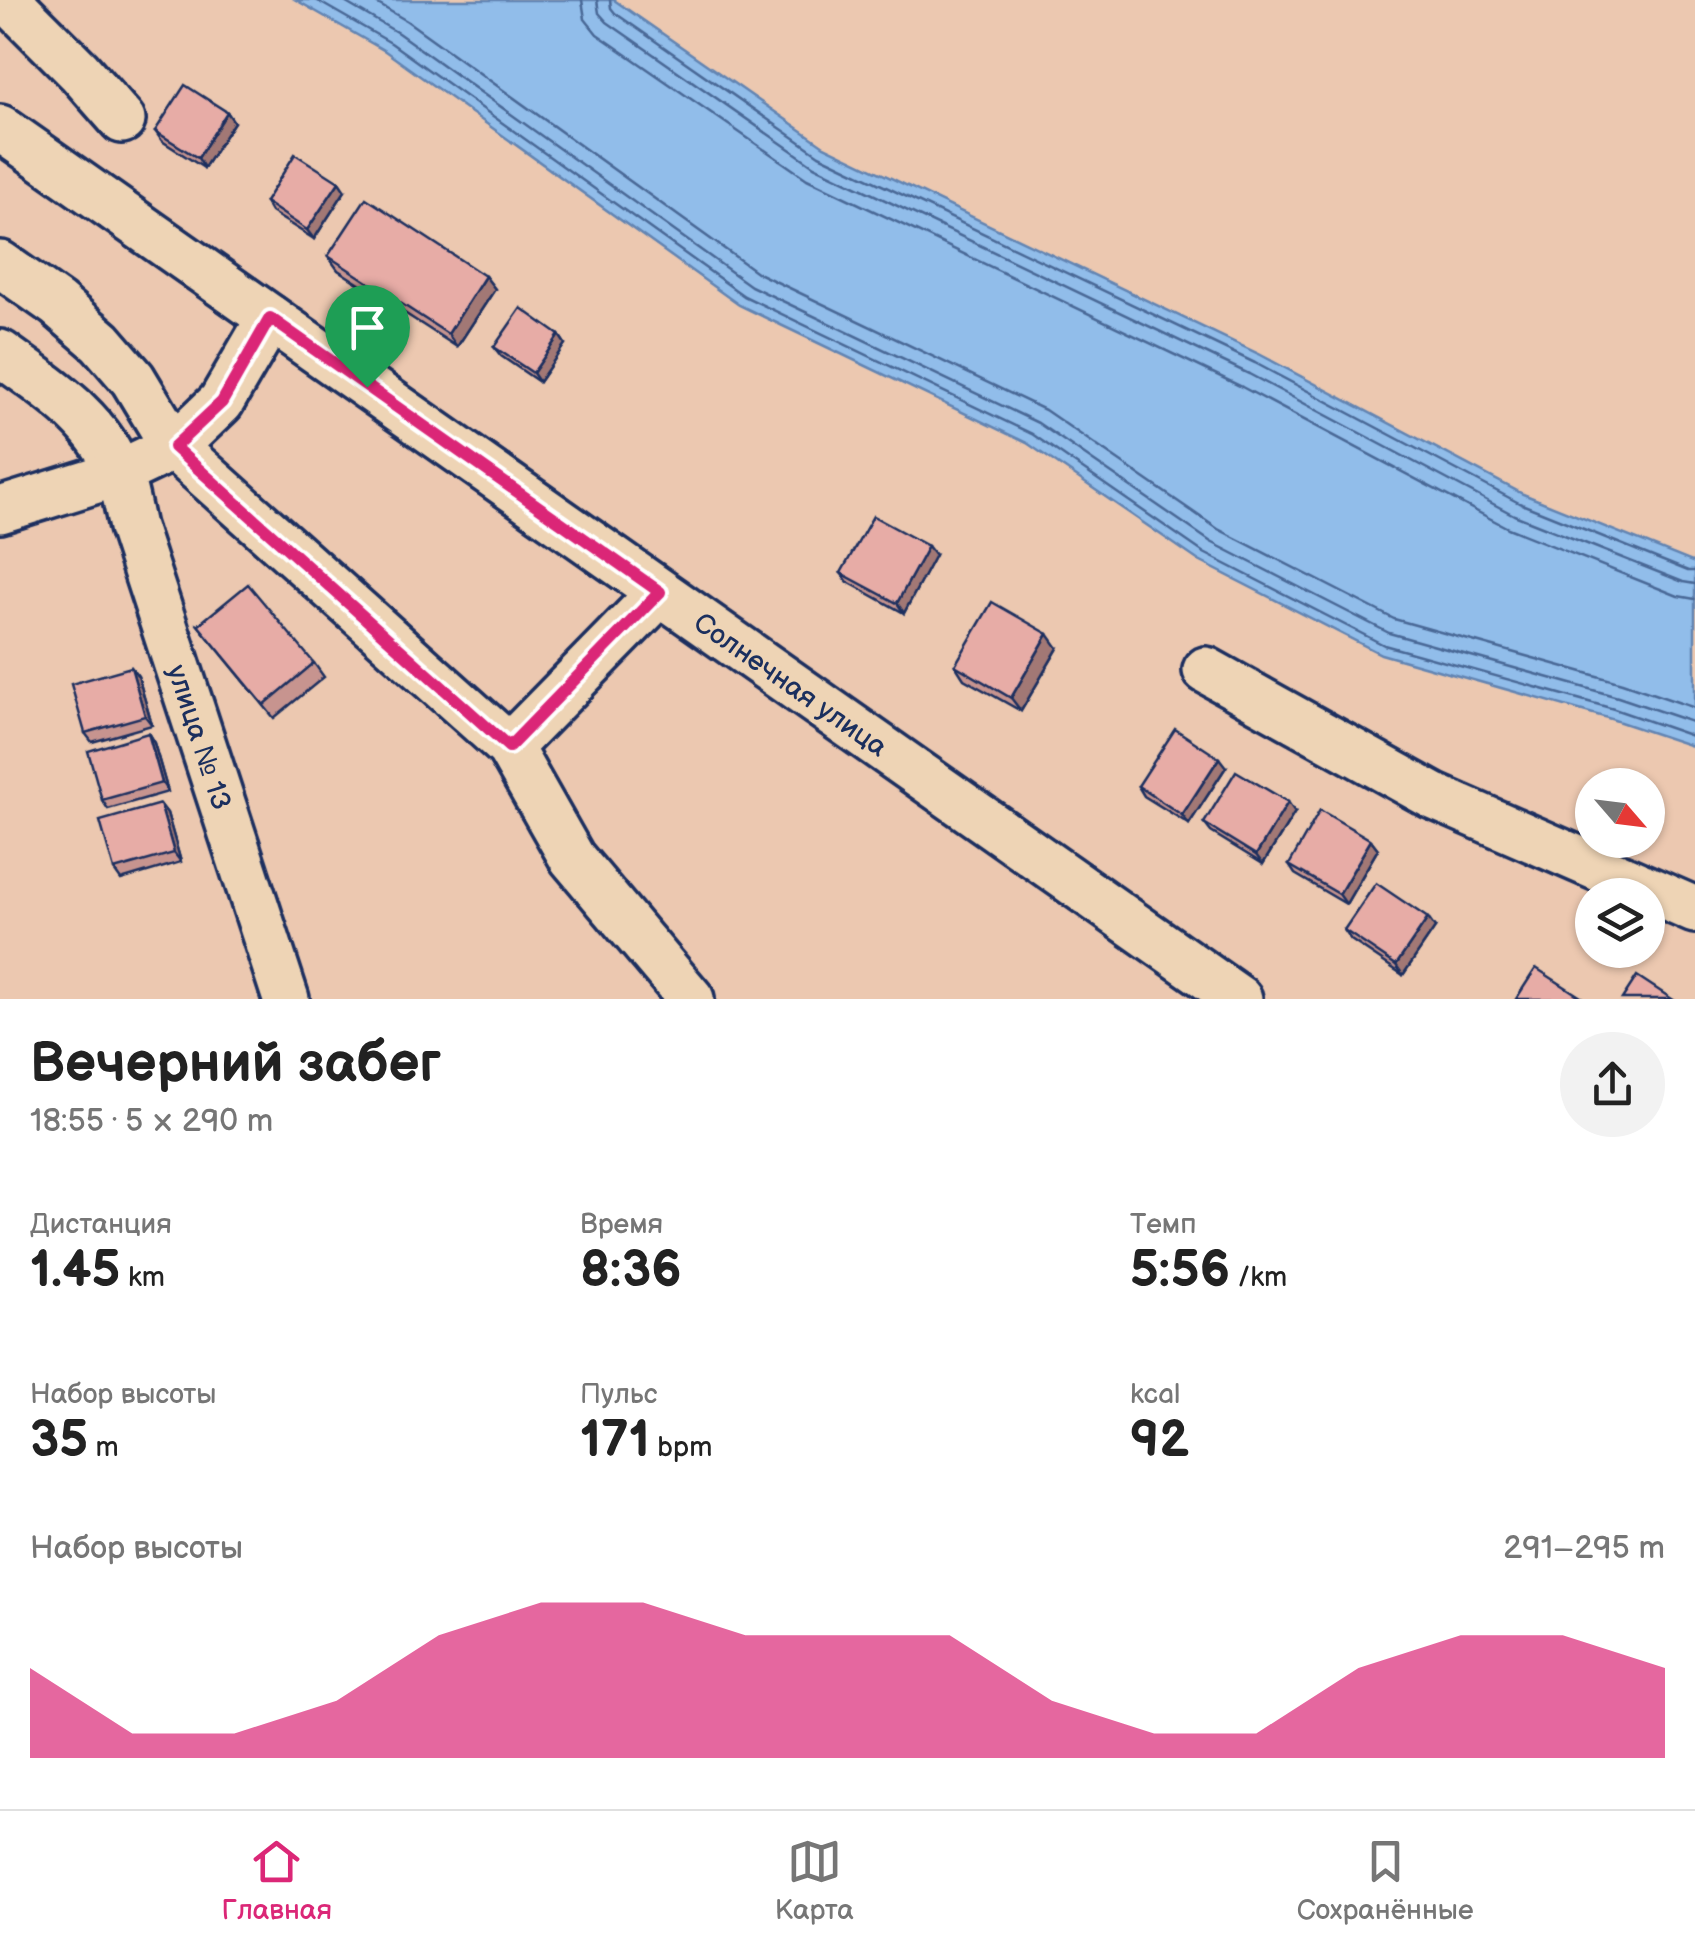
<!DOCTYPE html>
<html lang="ru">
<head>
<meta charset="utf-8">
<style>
  body { margin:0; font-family:"Balsamiq Sans",sans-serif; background:#f2f2f2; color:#222; height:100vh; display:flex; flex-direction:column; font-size:38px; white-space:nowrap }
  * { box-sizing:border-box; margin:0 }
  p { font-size:32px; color:#767676 }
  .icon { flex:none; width:55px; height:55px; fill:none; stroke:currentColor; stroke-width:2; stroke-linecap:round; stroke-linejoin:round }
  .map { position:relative; height:999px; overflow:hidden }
  .details { display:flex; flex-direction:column; background:#fff; flex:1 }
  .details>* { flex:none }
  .needle { width:65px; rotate:118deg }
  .fabs { position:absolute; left:1575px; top:768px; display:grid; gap:20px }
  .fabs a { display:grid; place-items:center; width:90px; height:90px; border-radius:50%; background:#fff; box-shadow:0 2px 8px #0004; font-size:50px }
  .pin { position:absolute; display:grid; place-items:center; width:85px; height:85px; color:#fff; margin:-102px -42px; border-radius:50% 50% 50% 0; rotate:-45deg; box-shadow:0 0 10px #0007 }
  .pin .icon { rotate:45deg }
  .round { display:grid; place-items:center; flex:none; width:105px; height:105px; border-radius:52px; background:#f2f2f2 }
  .overview { display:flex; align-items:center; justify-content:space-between; height:170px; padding:0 30px }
  h1 { font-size:55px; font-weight:800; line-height:75px }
  .figures { display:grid; grid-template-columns:repeat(3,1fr); gap:15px; height:170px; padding:10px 30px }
  .figures div { display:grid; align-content:center }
  .figures b { font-size:50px; font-weight:800 }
  .figures small { font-size:28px; font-weight:400 }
  .figures p { font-size:28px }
  .chart { height:280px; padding:20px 30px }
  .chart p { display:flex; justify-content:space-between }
  .chart svg { width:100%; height:180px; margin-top:10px; fill:#db2777; opacity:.7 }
  .tab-bar { display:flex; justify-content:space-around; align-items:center; height:140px; border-top:2px solid #e0e0e0; background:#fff; font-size:28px; color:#767676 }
  .tab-bar a { display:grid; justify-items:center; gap:5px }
  .tab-bar .active { color:#db2777 }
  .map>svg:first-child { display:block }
  .water { fill:#91bdea; stroke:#6284b2; stroke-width:2.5 }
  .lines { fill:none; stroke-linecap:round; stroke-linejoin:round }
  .shore { stroke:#4a6896; stroke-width:2.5 }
  .minor-casing { stroke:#1b2f5e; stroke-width:52 }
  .minor { stroke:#eed4b5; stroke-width:45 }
  .wall { fill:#c7948f; stroke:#1b2f5e; stroke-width:2.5 }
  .shaded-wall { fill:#a27874; stroke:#1b2f5e; stroke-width:2.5 }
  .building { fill:#e7aca6; stroke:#1b2f5e; stroke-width:2.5 }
  .route-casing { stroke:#fff; stroke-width:20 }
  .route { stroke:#db2777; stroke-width:12 }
  .labels { text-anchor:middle; stroke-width:8; stroke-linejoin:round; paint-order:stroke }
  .street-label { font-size:28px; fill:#1b2f5e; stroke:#eed4b5 }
</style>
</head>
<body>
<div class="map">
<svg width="1695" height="999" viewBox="0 0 1695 999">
  <rect width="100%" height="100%" fill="#ecc8b0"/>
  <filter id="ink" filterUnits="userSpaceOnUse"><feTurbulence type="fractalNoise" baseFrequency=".01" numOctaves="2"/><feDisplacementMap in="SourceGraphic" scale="20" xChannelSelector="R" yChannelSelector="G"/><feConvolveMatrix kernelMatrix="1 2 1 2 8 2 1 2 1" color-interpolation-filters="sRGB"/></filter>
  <g filter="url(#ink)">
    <polygon class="water" points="296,0 614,0 824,146 1259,354 1523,494 1695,563 1695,747 1611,719 1381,654 1199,561 1027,443 739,305 385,51"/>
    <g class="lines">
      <g class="shore">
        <polyline points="316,0 391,43 744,296 1032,434 1204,553 1384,645 1614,709 1695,737"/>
        <polyline points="341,0 398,33 751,286 1038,423 1211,542 1389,633 1618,697 1695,723"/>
        <polyline points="371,0 407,21 758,273 1045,410 1218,529 1394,619 1622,683 1695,708"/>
        <polyline points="582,0 585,19 597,34 807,179 1242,387 1508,528 1678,596 1695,599"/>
        <polyline points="597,0 599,13 607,22 814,166 1249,374 1514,515 1683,582 1695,584"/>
        <polyline points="610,0 611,8 615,13 819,155 1255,363 1519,503 1688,571 1695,571"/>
      </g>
      <g class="minor-casing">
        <g id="minor">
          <polyline points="8,0 79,71 122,120"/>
          <polyline points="0,128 1239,999"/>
          <polyline points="0,264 57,304 101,342 133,379 174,447 509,747 572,858 691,999"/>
          <path d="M0 353C45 386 99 418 119 474 125 490 128 510 132 527L286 999"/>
          <polyline points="0,510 119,473 174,447 221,402 270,318"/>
          <polyline points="1206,670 1433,796 1695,910"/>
          <polyline points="509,747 660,593"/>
        </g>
      </g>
      <use href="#minor" class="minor"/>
    </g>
    <g class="wall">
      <polygon points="227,112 234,122 204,168 162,141 155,131"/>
      <polygon points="345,191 314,239 271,212 265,202"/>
      <polygon points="328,256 485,276 495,289 457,347 338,270"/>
      <polygon points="559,335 565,344 539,382 501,356 494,347"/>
      <polygon points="935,555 904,613 848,582 841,573"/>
      <polygon points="198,625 314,663 324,677 274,718"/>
      <polygon points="1058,648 1021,711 964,679 955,665"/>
      <polygon points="131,667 138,676 152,725 92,742 85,733"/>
      <polygon points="148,733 154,743 168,792 108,809 102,800"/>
      <polygon points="1226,767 1189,824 1144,796 1138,786"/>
      <polygon points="160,804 167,813 181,862 121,880 114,870"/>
      <polygon points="1295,812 1263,864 1211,832 1204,823"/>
      <polygon points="1371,840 1378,849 1346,904 1295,874 1289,865"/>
      <polygon points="1435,928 1403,975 1351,940 1344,930"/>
    </g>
    <g class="shaded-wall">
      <polygon points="227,112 234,122 204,168 198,158"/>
      <polygon points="339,182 345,191 314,239 307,230"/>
      <polygon points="485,276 495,289 457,347 448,334"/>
      <polygon points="559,335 565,344 539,382 533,373"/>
      <polygon points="928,546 935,555 904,613 897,603"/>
      <polygon points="1048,634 1058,648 1021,711 1011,698"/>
      <polygon points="131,667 138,676 152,725 145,716"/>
      <polygon points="148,733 154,743 168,792 162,783"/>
      <polygon points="1219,758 1226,767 1189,824 1182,815"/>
      <polygon points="1288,802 1295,812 1263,864 1256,855"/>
      <polygon points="160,804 167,813 181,862 174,853"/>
      <polygon points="1371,840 1378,849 1346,904 1339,894"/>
      <polygon points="1428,918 1435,928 1403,975 1396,965"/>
    </g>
    <g class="building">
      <polygon points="185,85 227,112 198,158 155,131"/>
      <polygon points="295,154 339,182 307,230 265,202"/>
      <polygon points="366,198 485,276 448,334 328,256"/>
      <polygon points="521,308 559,335 533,373 494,347"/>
      <polygon points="873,516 928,546 897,603 841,573"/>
      <polygon points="248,584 314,663 264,705 198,625"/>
      <polygon points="992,602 1048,634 1011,698 955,665"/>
      <polygon points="131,667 145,716 85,733 71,684"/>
      <polygon points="1175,729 1219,758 1182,815 1138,786"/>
      <polygon points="148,733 162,783 102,800 88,751"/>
      <polygon points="1236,771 1288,802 1256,855 1204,823"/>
      <polygon points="160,804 174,853 114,870 100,821"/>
      <polygon points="1320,810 1371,840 1339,894 1289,865"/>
      <polygon points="1376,883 1428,918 1396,965 1344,930"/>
      <polygon points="1536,968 1584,999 1516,999"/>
      <polygon points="1637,976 1672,999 1622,999"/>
    </g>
  </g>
  <g class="lines" filter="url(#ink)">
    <g class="route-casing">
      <polygon id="route" points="270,318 660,592 509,747 174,447 222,402"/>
    </g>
    <use href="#route" class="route"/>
  </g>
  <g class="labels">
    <g class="street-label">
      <text transform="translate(791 684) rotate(35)" y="10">Солнечная улица</text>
      <text transform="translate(200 737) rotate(72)" y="10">улица № 13</text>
    </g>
  </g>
</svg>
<div class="fabs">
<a><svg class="needle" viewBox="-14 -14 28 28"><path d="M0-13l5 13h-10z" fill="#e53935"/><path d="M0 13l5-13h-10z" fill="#767676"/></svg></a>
<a><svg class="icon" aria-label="layers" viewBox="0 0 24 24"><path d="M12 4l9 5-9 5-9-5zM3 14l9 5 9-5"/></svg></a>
</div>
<div class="pin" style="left:367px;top:387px;background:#1e9e55"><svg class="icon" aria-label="arrive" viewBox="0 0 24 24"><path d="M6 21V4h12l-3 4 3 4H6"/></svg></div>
</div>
<section class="details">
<div class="overview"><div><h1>Вечерний забег</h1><p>18:55 · 5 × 290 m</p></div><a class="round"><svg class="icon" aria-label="share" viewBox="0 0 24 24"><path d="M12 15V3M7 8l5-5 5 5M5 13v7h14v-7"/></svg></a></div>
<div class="figures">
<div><p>Дистанция</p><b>1.45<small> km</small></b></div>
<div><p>Время</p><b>8:36</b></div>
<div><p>Темп</p><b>5:56<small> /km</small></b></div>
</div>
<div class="figures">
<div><p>Набор высоты</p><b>35<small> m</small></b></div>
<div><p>Пульс</p><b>171<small> bpm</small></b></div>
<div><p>kcal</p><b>92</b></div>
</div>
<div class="chart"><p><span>Набор высоты</span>291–295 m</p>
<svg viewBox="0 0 160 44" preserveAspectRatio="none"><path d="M0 44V22L10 38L20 38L30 30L40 14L50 6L60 6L70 14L80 14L90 14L100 30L110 38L120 38L130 22L140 14L150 14L160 22V44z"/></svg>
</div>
</section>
<nav class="tab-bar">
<a class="active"><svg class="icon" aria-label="home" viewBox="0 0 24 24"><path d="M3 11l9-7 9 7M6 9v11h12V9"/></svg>Главная</a>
<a><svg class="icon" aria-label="map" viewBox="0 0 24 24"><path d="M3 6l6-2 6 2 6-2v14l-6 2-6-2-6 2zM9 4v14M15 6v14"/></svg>Карта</a>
<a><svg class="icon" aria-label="saved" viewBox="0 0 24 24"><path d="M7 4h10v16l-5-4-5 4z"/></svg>Сохранённые</a>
</nav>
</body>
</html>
